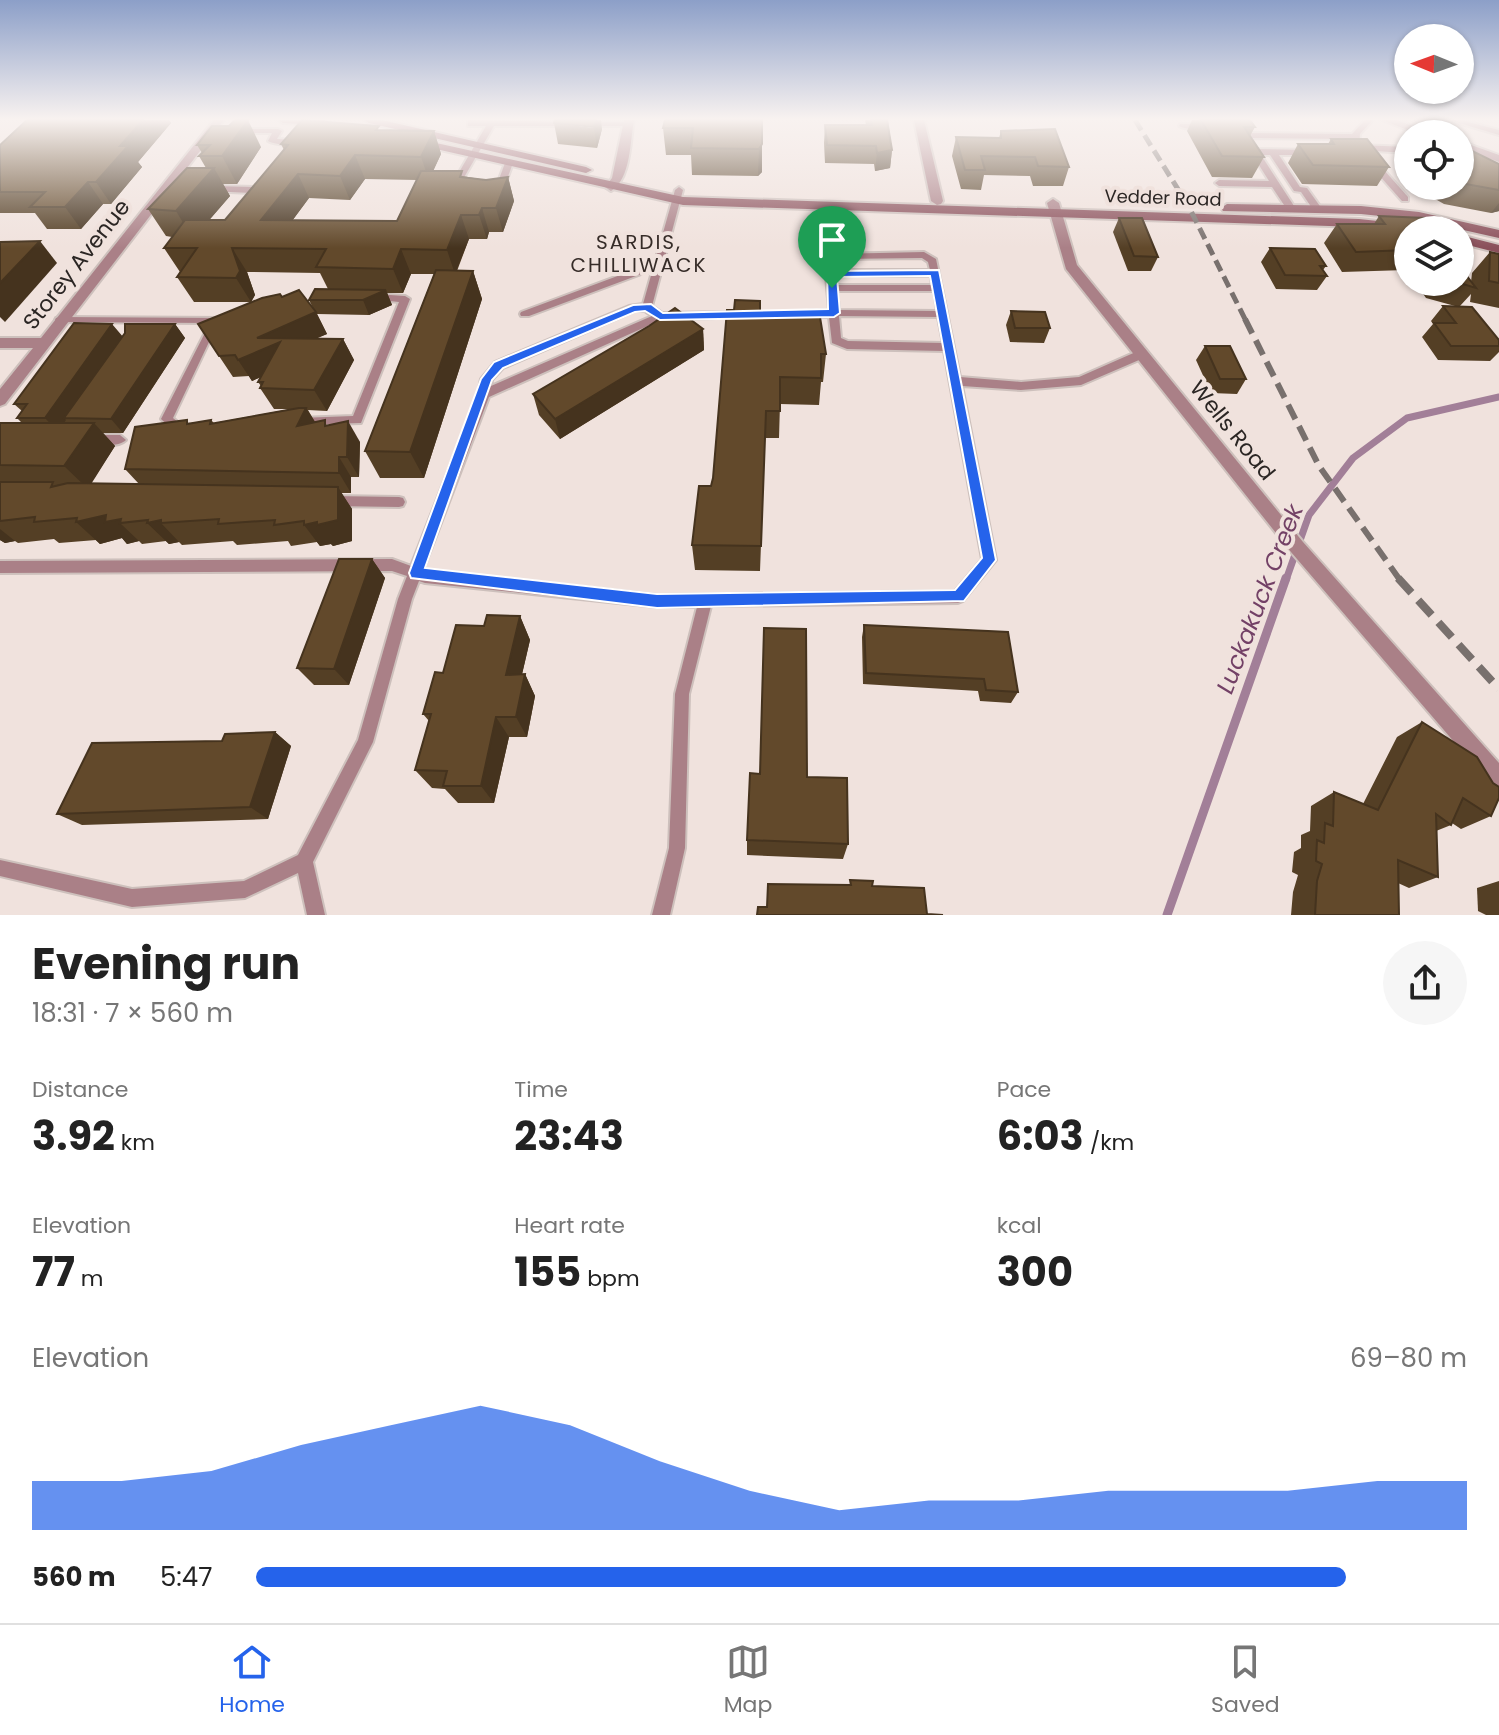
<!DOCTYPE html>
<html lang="en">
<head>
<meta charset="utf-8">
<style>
  body { margin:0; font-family:Poppins,sans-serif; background:#f6f6f6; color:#222; height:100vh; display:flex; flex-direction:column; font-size:30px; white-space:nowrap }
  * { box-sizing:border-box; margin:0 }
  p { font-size:26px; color:#767676 }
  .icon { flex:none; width:44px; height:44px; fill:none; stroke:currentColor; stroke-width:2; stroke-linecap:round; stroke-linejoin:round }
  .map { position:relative; height:915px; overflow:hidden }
  .sheet { display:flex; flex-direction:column; background:#fff; flex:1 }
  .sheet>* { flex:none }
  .needle { width:52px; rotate:271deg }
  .tools { position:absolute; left:1394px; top:24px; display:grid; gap:16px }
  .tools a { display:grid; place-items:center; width:80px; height:80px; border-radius:50%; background:#fff; box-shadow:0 2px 6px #0004; font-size:40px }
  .pin { position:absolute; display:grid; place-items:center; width:68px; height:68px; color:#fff; margin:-82px -34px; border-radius:50% 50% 50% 0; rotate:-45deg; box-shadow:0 0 8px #0007 }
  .pin .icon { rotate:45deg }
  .round { display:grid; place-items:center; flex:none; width:84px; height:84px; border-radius:42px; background:#f6f6f6 }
  .headline { display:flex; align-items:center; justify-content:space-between; height:136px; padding:0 32px }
  h1 { font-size:44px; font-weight:700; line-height:60px }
  .figures { display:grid; grid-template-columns:repeat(3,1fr); gap:12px; height:136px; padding:8px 32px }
  .figures div { display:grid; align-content:center }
  .figures b { font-size:40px; font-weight:700 }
  .figures small { font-size:22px; font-weight:400 }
  .figures p { font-size:22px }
  .chart { height:224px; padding:16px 32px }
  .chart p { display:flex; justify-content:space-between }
  .chart svg { width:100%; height:144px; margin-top:8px; fill:#2563eb; opacity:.7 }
  ul { padding:0 32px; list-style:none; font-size:26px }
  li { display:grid; grid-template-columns:128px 96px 1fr; align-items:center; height:60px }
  li i { height:20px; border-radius:10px; background:#2563eb }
  .tab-bar { display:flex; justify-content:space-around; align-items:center; height:112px; border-top:2px solid #e0e0e0; background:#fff; font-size:22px; color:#767676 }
  .tab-bar a { display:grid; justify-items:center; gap:4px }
  .tab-bar .active { color:#2563eb }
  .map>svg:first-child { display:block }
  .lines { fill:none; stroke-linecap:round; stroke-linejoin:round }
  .stream-far1 { stroke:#a27f98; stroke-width:7 }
  .stream { stroke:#a27f98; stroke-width:9 }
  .service-casing { stroke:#cdc0bc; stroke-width:4 }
  .minor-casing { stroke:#cdc0bc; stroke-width:4 }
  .secondary-casing { stroke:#cdc0bc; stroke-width:4 }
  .service { fill:#aa8087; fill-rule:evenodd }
  .minor { fill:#aa8087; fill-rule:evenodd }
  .secondary { fill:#8a4f5a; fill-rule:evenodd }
  .rail-far2 { stroke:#78706d; stroke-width:5; stroke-dasharray:12 6; stroke-linecap:butt }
  .rail-far1 { stroke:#78706d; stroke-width:6; stroke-dasharray:16 8; stroke-linecap:butt }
  .rail { stroke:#78706d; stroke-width:8; stroke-dasharray:20 10; stroke-linecap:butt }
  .wall { fill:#543f25; fill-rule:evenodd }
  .shaded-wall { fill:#45331e }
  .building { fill:#62492b; stroke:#45331e; stroke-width:2 }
  .route { fill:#2563eb; stroke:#fff; stroke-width:2; fill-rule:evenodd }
  .labels { text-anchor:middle; stroke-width:8; stroke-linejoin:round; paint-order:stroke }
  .far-street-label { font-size:18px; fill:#2b2624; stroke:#f0e2dd }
  .far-neighbourhood-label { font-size:20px; letter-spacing:2px; fill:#362c28; stroke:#f0e2dd }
  .street-label { font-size:22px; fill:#2b2624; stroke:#f0e2dd }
  .water-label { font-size:24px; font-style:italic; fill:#734166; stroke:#f0e2dd }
</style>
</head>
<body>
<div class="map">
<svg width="1499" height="915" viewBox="0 0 1499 915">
  <rect width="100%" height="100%" fill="#f0e2dd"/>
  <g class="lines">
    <polyline class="stream-far1" points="1286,580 1309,515 1353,458 1407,418 1499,397"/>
    <polyline class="stream" points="1167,915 1286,578"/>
    <g class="service-casing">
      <g id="service">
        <polygon points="468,120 568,122 572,124 568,126 494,126 459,186 455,189 451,186 486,126 468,126"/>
        <polygon points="1365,120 1373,120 1360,134 1359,145 1408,147 1408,153 1359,150 1353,145 1352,139 1250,138 1257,149 1311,150 1312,152 1308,155 1279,155 1300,187 1307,188 1322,209 1320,211 1314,211 1301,192 1294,191 1270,155 1261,155 1296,209 1294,211 1288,211 1272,187 1219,186 1215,183 1219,180 1269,181 1240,135 1241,133 1352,134"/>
        <polygon points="1449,120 1461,120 1499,130 1499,135"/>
        <polygon points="583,122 628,122 632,124 628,126 586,126 582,124"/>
        <path d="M1180 124H1205L1209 126C1202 130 1186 130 1179 126Z"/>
        <path d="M234 129H278L282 131 277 139 296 140 300 142C293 146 275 145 268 141L272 133H237L233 131Z"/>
        <polygon points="509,160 513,163 503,190 499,193 496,192 495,190 505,163"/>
        <polygon points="1370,161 1376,161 1408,197 1408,201 1402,201 1370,165"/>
        <polygon points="211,186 258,187 262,190 258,196 252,196 252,193 208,191 207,189"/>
        <path d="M679 187 683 190 652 306 662 313 740 312 744 313 745 315 744 317 661 320 489 397 423 570 657 595 955 591 982 559 944 351 847 349 832 343 829 317H806L801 314 806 311 829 310 825 264 829 256 834 254 924 252 936 259 960 377 1021 382 1079 377 1138 351 1142 350 1147 354 1146 357 1081 385 1021 390 962 386 996 560 963 601 958 603 711 606 689 694 685 848 670 915H652L669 848 675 694 697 607H657L425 583 419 581 412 599 373 742 313 862 325 915H307L298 873 245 898 132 907 0 876V860L132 889 244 881 298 855 358 740 398 599 407 576 392 571 0 573V561L392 559 411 566 478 394 481 379 495 362 629 306 643 304 652 272 644 273 529 316H521L520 314 521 312 639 268 654 265 675 190ZM922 258 928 262 930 270H835V264L838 259ZM836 276H931L932 285H837ZM837 291H934L937 311 839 310ZM635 311H645L652 316 491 386 492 380 503 368ZM839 316 938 317 943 343 848 341 841 338Z"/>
        <polygon points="375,294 405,296 410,299 361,423 295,425 293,422 299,418 353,416 399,302 371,299 370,297"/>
        <polygon points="60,317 224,318 225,320 224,322 218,323 173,418 179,423 189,424 191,427 189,430 173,430 161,419 210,323 56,322 55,320 56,318"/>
        <path d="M95 435H120L126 440C119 447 96 447 89 440Z"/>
        <polygon points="331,496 399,497 403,498 405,502 403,506 399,507 331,506 327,505 325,501 327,497"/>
      </g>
    </g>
    <g class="minor-casing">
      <g id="minor">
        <polygon points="214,120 224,120 5,404 0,406 0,389 33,348 0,348 0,338 41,338"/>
        <path d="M624 120H634C630 141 631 179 611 191L605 187 612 178Z"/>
        <polygon points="914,120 924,120 943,201 941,204 937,205 931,201"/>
        <polygon points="1382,120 1397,120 1434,134 1418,134"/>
        <polygon points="1460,141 1499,155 1499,162 1460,148"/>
        <polygon points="1053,199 1059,203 1077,265 1303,542 1499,763 1499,790 1492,786 1291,552 1066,269 1047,203"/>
      </g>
    </g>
    <g class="secondary-casing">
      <g id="secondary">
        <polygon points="278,120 325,120 326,122 321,125 283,123"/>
        <polygon points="364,120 382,120 586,167 592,170 586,173 369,123"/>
        <polygon points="418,139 683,197 1359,219 1425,226 1431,230 1408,232 1359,227 683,205 414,144 412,142"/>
        <polygon points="1227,204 1361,206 1419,212 1499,230 1499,238 1419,220 1361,214 1223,211 1221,208"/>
        <polygon points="1460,235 1499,245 1499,253 1460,243"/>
      </g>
    </g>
    <use href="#service" class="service"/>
    <use href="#minor" class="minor"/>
    <use href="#secondary" class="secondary"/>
    <polyline class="rail-far2" points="1135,120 1189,207 1246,321"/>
    <polyline class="rail-far1" points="1245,319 1319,466 1400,580"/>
    <polyline class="rail" points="1398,578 1499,689"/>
  </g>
  <g class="wall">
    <polygon points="27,120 169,120 171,123 138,162 142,167 111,204 103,204 81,229 47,229 35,213 0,213 0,145"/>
    <polygon points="762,120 762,172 758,176 692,175 691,155 666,155 663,128"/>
    <polygon points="865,120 888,120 892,150 890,168 875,171 874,164 825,163 824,143 825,125 866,125"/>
    <polygon points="1192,120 1250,120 1255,127 1250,136 1264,157 1252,178 1212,177 1187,131"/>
    <polygon points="554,123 602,129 597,148 558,144"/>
    <path d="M380 130 434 131 441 154 433 171 486 180 508 177 514 201 503 232H489L487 239H469L457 271H473L482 299 424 478H380L365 451 434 274H411L403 293H387L392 305 369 315 317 314 327 334 316 338 343 339 354 360 327 411 308 410 315 422 328 425 360 442 359 477H351V493H341L352 509V541L333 546 331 544 320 546 317 542 291 546 288 541 237 545 233 541 182 545 179 542 169 544 166 541 142 544 139 541 127 544 122 538 100 544 96 540 59 543 54 539 18 543 15 541 5 543 0 540V423H22L17 418 22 411 14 404 123 337 175 324 185 338 123 433H103L115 446 91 483 139 484 125 469 190 423 211 420 214 423 290 409H274L260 388 261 386 258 382 261 377 252 381 249 376 233 377 219 356 282 297 315 312 309 300 328 289 320 273 247 272 255 295 251 302H194L177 277 180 272 164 248 172 237 166 236 148 209 206 168 199 156 202 153 197 145 261 147 237 184H223L230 196 209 220H225L284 150 281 144ZM365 179 417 180 397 221H292L309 198 350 200Z"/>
    <polygon points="1001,131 1069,167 1063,186 1033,186 1030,176 984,175 981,190 961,189 952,156 956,137 999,138"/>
    <polygon points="1331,139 1389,167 1377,186 1302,184 1288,163 1298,144 1328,144"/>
    <polygon points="1460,145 1499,164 1499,211 1491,213 1444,204 1430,196 1421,186 1460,186"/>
    <polygon points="1408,154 1408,172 1401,164"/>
    <polygon points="1379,216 1408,230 1408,272 1406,270 1342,272 1324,243 1337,224 1374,224"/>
    <polygon points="1119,218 1158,257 1151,271 1128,271 1113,232"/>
    <polygon points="1270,248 1326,266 1323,270 1327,276 1317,290 1276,289 1261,262"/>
    <polygon points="1490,252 1499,254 1499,308 1470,302 1471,294 1460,306 1499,340 1499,352 1490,361 1438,360 1422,337 1433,324 1431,321 1443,306 1455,306 1426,298 1415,282 1471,282 1472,273"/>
    <polygon points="760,311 826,354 823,382 821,382 819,405 780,404 779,438 765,438 760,571 695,570 692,545 711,486"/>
    <polygon points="1011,311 1050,328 1044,343 1010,342 1006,325"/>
    <polygon points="703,329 704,350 560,439 539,415 533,394"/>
    <polygon points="1205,346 1246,379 1237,394 1211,393 1196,360"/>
    <polygon points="372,559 385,578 349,685 314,685 297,668"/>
    <polygon points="520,616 530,640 522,674 525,674 535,696 527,737 509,737 494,803 458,803 445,789 432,788 415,770 429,721 423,714 443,673 484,626"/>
    <polygon points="864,625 1018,692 1011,703 980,701 978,691 863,684 862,637"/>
    <polygon points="1422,722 1491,816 1461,829 1452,823 1451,825 1436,831 1438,877 1409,888 1398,883 1399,915 1291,915 1293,892 1298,875 1292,872 1294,852 1301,848 1301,835 1310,831 1311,806 1334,792 1363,804 1397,737"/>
    <polygon points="275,732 291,746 268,819 82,825 57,814 222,741"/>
    <polygon points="747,840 848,844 843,859 747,855"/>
    <polygon points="1499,881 1499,915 1486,915 1478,911 1477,888"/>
  </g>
  <g class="shaded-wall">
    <polygon points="143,120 169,120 171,123 138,162 142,167 111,204 96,182 120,146"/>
    <polygon points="248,120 261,147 237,184 222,156"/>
    <polygon points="596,120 601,120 602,129 597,148 594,127"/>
    <polygon points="434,131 441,154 429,180 421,157"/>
    <polygon points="762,144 762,172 758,176 759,149"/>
    <polygon points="892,150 890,168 875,171 877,153"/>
    <polygon points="355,155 365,179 350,200 340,176"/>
    <polygon points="214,168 230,196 193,239 176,211"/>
    <polygon points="298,174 309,198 274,245 261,220"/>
    <polygon points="508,177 514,201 503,232 496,208"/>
    <polygon points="88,182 103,204 81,229 65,207"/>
    <polygon points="1499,203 1499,211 1491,213"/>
    <polygon points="482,208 489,232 487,239 479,215"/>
    <polygon points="461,215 469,239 455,274 447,250"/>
    <polygon points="40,241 57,263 5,322 0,317 0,283"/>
    <polygon points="232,248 247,272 255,295 251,302 236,278"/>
    <polygon points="401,249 411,274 403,293 393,269"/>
    <polygon points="473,271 482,299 424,478 410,452"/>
    <polygon points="386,290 392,305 369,315 363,300"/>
    <polygon points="316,312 327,334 286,352 293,363 252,381 238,360 257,338"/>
    <polygon points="112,324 124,338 64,418 66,420 58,432 45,418"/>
    <polygon points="175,324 185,338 123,433 111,419"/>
    <polygon points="703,329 704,350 560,439 555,419"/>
    <polygon points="343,339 354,360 327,411 314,390"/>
    <polygon points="306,408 319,428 297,426"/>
    <polygon points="348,421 360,442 359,477 347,457"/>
    <polygon points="94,423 115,446 88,489 64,466"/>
    <polygon points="339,457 351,477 351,493 339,473"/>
    <polygon points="338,487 352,509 352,541 333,546 331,544 320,546 304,525 317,522"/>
    <polygon points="106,515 121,519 120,523 139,541 127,544 122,538 100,544 76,522"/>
    <polygon points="161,520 161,523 179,542 169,544 147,523"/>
    <polygon points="0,529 15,541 5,543 0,540"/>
    <polygon points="372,559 385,578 349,685 334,669"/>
    <polygon points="520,616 530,640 517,696 506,675"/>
    <polygon points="525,674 535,696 527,737 516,717"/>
    <polygon points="496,717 509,737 494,803 481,786"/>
    <polygon points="275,732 291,746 268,819 250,807"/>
  </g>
  <g class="building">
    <polygon points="27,120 143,120 120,146 128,146 96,182 88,182 65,207 30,207 45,192 0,192 0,145"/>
    <polygon points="235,120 248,120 222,156 199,156 210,145 197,145 212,126 229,126"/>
    <polygon points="302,120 379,126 376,130 434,131 421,157 355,155 340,176 298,174 261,220 397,221 421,171 462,171 460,177 486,180 508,177 496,208 482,208 479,215 461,215 447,250 401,249 393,269 316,267 326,249 232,248 240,271 236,278 177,277 197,248 164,248 185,220 225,220 288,145 281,144"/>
    <polygon points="555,120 596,120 594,127 554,123"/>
    <polygon points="665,120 762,120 762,144 759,149 691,148 693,128 663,128"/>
    <polygon points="871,120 887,120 892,150 877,153 876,146 827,145 825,125 872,125"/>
    <polygon points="1201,120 1250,120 1255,127 1244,127 1264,157 1222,156"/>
    <polygon points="1055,129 1069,167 1038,166 1035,157 981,156 985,170 965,170 956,137 1001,138 1001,131"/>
    <polygon points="1331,139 1367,139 1389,167 1313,165 1298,144 1334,144"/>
    <polygon points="1460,145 1499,164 1499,190 1460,183"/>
    <polygon points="187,168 214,168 176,211 148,209"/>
    <polygon points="1379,216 1426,218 1436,230 1408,230 1408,250 1356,252 1337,224 1385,224"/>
    <polygon points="1119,218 1142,218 1158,257 1134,256"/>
    <polygon points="40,241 0,283 0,242"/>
    <polygon points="1270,248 1315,249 1326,266 1320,266 1327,276 1285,275"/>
    <polygon points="1490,252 1499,254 1499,283 1489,281"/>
    <polygon points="1460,267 1476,288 1456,282 1460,282"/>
    <polygon points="436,270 473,271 410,452 365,451"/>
    <polygon points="315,289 386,290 363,300 309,300"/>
    <polygon points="299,290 316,312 257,338 343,339 314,390 260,388 263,382 258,382 280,342 238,360 235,355 219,356 198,324 262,298 280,294 282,297"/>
    <polygon points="735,300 760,301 760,311 819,311 826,354 821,354 821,378 780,377 780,411 766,411 761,546 692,545 699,486 711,486 713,478 727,310 734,310"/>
    <polygon points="1443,306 1472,307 1499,340 1499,346 1451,346 1434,323 1456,323"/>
    <polygon points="675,308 703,329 555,419 533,394 649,326"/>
    <polygon points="1011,311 1045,312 1050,328 1015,328"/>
    <polygon points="74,323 112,324 45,418 17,418 27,404 14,404"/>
    <polygon points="125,324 175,324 111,419 64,418 125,333"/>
    <polygon points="1205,346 1230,346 1246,379 1220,379"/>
    <polygon points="299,408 306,408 297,426 325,420 325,426 348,421 347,457 339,457 339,473 125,469 135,427 187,420 187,424 211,420 210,424"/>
    <polygon points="0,423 94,423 64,466 0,465"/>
    <polygon points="0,482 53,482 51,487 68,483 338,487 338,520 317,525 317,522 304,525 304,521 274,525 275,520 218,524 219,519 161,523 161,520 147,523 148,520 120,523 121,519 105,522 106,515 76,522 77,518 34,522 35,517 0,521"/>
    <polygon points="339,559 372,559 334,669 297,668"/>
    <polygon points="487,615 520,616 506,675 525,674 516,717 496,717 481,786 443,786 447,771 415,770 431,714 423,714 435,672 443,673 456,625 484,626"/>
    <polygon points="864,625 1008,632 1018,692 986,690 984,679 866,673"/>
    <polygon points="764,628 806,629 807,777 847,778 848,844 747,840 750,773 760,774"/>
    <polygon points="1422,722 1477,757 1493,783 1499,787 1499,798 1491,816 1463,798 1451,825 1436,814 1438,877 1398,860 1399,915 1315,915 1317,881 1322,864 1316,861 1317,840 1324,843 1325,823 1333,826 1334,792 1378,810"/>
    <polygon points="275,732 250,807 57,814 92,743 222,741 225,734"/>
    <polygon points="850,880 873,881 872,886 924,888 927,914 943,915 757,915 758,907 767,907 768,884 851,885"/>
  </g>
  <linearGradient id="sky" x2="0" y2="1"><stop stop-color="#8c9fc8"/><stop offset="0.48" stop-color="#f8f2f0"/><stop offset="1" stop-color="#f8f2f0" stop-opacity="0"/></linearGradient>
  <rect width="1499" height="248" fill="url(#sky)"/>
  <path class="route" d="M939 270 996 560 964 601 657 608 411 578 409 573 481 379 494 362 633 305 651 304 663 313 828 309 827 271ZM930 276 982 558 955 590 657 594 425 568 492 380 503 368 635 312 645 311 660 320 834 317 840 313 837 277Z"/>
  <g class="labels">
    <g class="far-street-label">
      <text transform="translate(1163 198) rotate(2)" y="6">Vedder Road</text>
    </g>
    <g class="far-neighbourhood-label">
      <text x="639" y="249">SARDIS,<tspan x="639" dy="23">CHILLIWACK</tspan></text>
    </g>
    <g class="street-label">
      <text transform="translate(76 264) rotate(-52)" y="8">Storey Avenue</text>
      <text transform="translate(1233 430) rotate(51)" y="8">Wells Road</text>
    </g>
    <g class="water-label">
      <text transform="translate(1260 599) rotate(-69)" y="8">Luckakuck Creek</text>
    </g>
  </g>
</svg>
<div class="tools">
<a><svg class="needle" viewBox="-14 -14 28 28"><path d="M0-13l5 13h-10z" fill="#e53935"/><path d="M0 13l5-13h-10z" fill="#767676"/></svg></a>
<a><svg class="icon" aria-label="locate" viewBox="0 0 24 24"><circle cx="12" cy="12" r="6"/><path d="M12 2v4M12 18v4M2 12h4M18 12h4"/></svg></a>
<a><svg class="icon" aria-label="layers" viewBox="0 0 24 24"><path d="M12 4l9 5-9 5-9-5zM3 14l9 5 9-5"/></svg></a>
</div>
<div class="pin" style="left:832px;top:288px;background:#1e9e55"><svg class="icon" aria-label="arrive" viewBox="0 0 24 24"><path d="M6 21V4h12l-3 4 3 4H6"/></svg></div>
</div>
<section class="sheet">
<div class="headline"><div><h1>Evening run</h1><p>18:31 · 7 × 560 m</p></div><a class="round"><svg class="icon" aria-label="share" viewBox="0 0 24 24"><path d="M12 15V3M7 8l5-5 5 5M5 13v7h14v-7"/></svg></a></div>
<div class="figures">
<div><p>Distance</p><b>3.92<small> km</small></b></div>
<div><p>Time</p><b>23:43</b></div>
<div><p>Pace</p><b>6:03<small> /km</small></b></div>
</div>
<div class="figures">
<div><p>Elevation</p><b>77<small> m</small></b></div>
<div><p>Heart rate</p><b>155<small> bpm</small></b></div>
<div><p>kcal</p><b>300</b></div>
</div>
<div class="chart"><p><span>Elevation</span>69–80 m</p>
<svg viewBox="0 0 160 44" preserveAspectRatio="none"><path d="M0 44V29L10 29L20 26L30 18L40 12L50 6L60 12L70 23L80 32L90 38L100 35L110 35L120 32L130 32L140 32L150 29L160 29V44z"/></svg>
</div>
<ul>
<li><b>560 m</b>5:47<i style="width:90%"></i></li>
</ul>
</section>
<nav class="tab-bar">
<a class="active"><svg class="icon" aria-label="home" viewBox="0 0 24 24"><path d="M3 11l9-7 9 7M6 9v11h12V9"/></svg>Home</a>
<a><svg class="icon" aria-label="map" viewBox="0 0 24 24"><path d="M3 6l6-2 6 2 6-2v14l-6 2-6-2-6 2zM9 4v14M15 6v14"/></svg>Map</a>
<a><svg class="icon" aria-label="saved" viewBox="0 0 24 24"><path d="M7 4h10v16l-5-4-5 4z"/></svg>Saved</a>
</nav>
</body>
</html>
